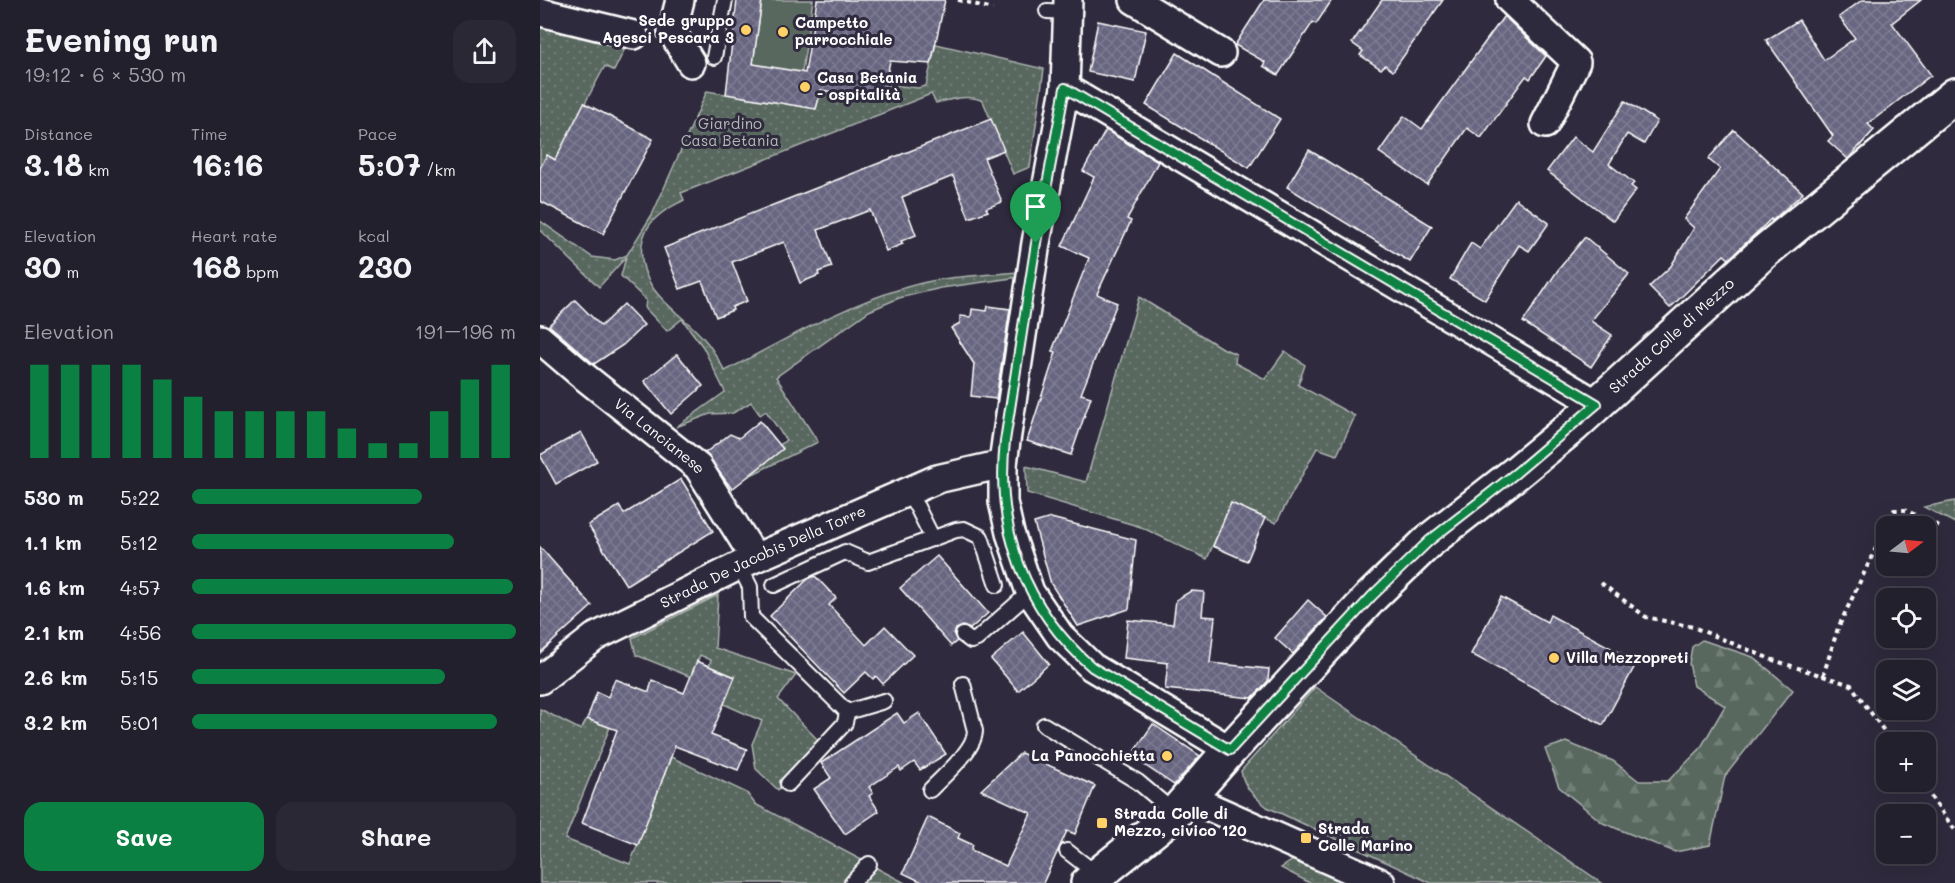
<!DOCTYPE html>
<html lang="en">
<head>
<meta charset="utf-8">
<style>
  body { margin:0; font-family:Mali,sans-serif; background:#2b2836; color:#f1f3f6; height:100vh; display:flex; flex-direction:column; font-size:22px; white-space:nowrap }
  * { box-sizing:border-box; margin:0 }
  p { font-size:20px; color:#a3a3aa }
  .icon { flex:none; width:33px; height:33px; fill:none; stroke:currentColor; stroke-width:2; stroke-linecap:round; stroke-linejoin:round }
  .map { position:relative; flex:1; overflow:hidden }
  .side { display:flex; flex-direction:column; background:#23202e; width:540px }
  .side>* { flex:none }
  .needle { width:39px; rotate:74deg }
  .controls { position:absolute; left:1336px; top:516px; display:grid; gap:12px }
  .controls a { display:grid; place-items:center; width:60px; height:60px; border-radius:12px; background:#23202e; box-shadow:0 6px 24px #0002,0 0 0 2px #403e4a; font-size:30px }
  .pin { position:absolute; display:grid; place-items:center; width:51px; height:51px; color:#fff; margin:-62px -26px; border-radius:50% 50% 50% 0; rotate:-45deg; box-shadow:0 0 6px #0007 }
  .pin .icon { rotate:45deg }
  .round { display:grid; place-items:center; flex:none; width:63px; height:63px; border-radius:18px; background:#2b2836 }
  .summary { display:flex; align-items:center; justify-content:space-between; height:102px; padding:0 24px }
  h1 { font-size:33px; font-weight:800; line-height:45px }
  .figures { display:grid; grid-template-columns:repeat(3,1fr); gap:9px; height:102px; padding:6px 24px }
  .figures div { display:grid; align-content:center }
  .figures b { font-size:30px; font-weight:800 }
  .figures small { font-size:16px; font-weight:400 }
  .figures p { font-size:16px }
  .chart { height:168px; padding:12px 24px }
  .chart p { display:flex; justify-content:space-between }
  .chart svg { width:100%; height:108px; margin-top:6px; stroke:#0b8043; stroke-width:6 }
  .action { display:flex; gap:12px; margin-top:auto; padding:12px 24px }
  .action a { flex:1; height:69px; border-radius:18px; background:#0b8043; color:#fff; font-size:24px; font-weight:800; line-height:69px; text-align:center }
  .action a+a { background:#2b2836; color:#f1f3f6 }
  ul { padding:0 24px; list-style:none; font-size:20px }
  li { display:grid; grid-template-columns:96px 72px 1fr; align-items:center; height:45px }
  li i { height:15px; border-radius:8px; background:#0b8043 }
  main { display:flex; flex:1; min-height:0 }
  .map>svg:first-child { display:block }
  .green { fill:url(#green-dots); stroke:#acb3af; stroke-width:1.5 }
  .forest { fill:url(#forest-firs); stroke:#acb3af; stroke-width:1.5 }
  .pitch { fill:#58675f; stroke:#acb3af; stroke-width:1.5 }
  .building { fill:url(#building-cross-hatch); stroke:#fff; stroke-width:1.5 }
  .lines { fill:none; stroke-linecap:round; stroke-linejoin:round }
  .lane-casing { stroke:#fff; stroke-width:18 }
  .street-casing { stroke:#fff; stroke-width:32 }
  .secondary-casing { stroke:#fff; stroke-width:38 }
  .path { stroke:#fff; stroke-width:4; stroke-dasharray:4.5 4.5; stroke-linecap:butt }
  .lane { stroke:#2f2a3d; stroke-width:14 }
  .street { stroke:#2f2a3d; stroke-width:27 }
  .secondary { stroke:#2f2a3d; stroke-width:33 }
  .route-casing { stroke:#fff; stroke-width:12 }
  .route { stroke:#0b8043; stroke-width:8 }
  .poi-dot { fill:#ffd166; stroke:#2f2a3d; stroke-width:2 }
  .labels { text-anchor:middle; stroke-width:6; stroke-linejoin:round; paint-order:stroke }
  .poi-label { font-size:15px; font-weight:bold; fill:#fff; stroke:#2f2a3d; text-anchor:start }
  .park-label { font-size:15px; fill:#b4bbb7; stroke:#2f2a3d }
  .street-label { font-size:15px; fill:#fff; stroke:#2f2a3d }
</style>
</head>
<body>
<main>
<section class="side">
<div class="summary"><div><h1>Evening run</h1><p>19:12 · 6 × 530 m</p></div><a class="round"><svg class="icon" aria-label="share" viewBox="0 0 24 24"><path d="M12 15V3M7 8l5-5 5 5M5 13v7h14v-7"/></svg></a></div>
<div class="figures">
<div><p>Distance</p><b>3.18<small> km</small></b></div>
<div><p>Time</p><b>16:16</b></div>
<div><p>Pace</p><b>5:07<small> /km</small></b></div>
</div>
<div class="figures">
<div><p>Elevation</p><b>30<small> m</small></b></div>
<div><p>Heart rate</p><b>168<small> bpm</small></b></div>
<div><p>kcal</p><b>230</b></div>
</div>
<div class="chart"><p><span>Elevation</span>191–196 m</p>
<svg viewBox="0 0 160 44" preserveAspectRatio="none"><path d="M5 44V6M15 44V6M25 44V6M35 44V6M45 44V12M55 44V19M65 44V25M75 44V25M85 44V25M95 44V25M105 44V32M115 44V38M125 44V38M135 44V25M145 44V12M155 44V6"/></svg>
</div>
<ul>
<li><b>530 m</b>5:22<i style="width:71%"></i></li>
<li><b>1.1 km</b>5:12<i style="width:81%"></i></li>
<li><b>1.6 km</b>4:57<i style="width:99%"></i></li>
<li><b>2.1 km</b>4:56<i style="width:100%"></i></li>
<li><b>2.6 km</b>5:15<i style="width:78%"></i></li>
<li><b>3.2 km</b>5:01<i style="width:94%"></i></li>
</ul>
<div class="action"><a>Save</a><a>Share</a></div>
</section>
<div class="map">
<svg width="1415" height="883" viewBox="0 0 1415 883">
  <defs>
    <pattern id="green-dots" width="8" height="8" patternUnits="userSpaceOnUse" patternTransform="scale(1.5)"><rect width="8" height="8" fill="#58675f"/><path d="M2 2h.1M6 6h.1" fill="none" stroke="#717e77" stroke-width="1.8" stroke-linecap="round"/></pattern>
    <pattern id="forest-firs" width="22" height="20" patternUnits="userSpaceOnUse" patternTransform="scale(1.5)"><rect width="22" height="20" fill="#58675f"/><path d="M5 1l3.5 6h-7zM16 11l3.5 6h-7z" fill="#717e77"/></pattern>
    <pattern id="building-cross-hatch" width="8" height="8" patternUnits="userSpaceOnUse" patternTransform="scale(1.5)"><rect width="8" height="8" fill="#676580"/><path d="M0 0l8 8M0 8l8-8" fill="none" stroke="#7e7c93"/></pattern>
  </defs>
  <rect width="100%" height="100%" fill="#2f2a3d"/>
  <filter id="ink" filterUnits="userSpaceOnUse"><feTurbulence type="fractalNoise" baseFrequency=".0167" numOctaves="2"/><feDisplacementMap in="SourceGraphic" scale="12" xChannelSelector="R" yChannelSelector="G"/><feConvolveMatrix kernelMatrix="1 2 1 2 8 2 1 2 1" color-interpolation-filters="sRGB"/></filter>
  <g filter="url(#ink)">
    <g class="green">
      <polygon points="0,17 89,40 74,71 65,66 31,129 46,176 7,155 0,168"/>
      <path d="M396 44 504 69 490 167 473 174 443 101C428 94 412 99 396 103L391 94 141 193 144 200C135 205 125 209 117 217 96 235 98 266 113 288 125 306 150 322 165 340 173 349 179 361 185 371 244 340 302 306 367 287 404 276 442 275 480 272L479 277 401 288 359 298 329 311 236 377 278 442 209 476 242 449 240 445 246 440 226 411 220 415 211 402 193 413 170 414 136 427 185 392 163 347 142 319 127 331 105 308 106 300 81 276 86 257 59 287 0 230V221L52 257 75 260 87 255 113 213 167 91 276 109 281 90 342 99 345 84 378 88 386 86Z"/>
      <polygon points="599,297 680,347 696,354 695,363 725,379 745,351 765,365 758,385 815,416 797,455 777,448 736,523 691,503 667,559 601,527 487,493 486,466 546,482"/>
      <polygon points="1415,501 1415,523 1384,507"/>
      <polygon points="178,595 175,648 256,675 238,699 279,741 238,790 216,769 212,744 222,721 184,704 195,677 169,666 171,660 160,655 151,677 96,655 92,638"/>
      <path d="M775 687 1062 883H891L727 807C714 796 704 788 701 771Z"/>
      <polygon points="0,709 41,730 47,719 70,727 25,839 90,864 131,757 207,793 215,804 365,883 0,883"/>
      <polygon points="753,860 808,883 770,883 741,868"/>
    </g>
    <polygon class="forest" points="1162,640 1213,657 1253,690 1185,776 1170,845 1135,852 1063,823 1019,787 1005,749 1026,742 1073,761 1099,781 1128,781 1160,749 1185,706 1154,686 1149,663 1152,647"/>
    <polygon class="pitch" points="222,0 273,0 262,72 213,64"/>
    <g class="building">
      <polygon points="197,0 222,0 213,64 265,73 277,0 405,0 391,64 350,61 342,99 281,90 276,109 186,94"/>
      <polygon points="724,0 792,0 776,24 773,22 738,75 723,66 725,62 695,45"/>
      <polygon points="842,0 903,0 853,71 845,65 841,69 820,55 823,51 812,43"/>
      <polygon points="1322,0 1381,0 1352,23 1391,75 1328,124 1334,130 1308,159 1288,141 1293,136 1226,40 1259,20 1284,60 1315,38 1299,17"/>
      <polygon points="964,16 1006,56 990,79 986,76 941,138 927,128 887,185 839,152 864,116 882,129"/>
      <polygon points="558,21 606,31 595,82 548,72"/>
      <polygon points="637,53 740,119 709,168 606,105"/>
      <polygon points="1085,101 1117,121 1104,144 1087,134 1069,164 1094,183 1091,186 1096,190 1073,221 1007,171 1033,137 1053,152"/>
      <polygon points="44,103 113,139 63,234 0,201 0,168 7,155 15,160"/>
      <polygon points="451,119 464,150 444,158 462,202 446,208 448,211 429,218 413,176 362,197 376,235 361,241 363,244 346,251 330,210 278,230 292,267 278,272 279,275 260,283 244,242 192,262 207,301 192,307 193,310 176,317 162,281 140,289 124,248"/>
      <polygon points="566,130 618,162 587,219 591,221 557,294 577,303 541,394 551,397 531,455 487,441 516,352 512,351 549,258 522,246 554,177 543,171"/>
      <polygon points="1194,130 1263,193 1232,221 1231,219 1189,259 1184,255 1130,308 1109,287 1131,266 1154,228 1144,219 1180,169 1168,159"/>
      <polygon points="769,150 892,226 870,262 747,187"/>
      <polygon points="976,199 1009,223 989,251 979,245 945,300 910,279 931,243 940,249"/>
      <polygon points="1045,237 1089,274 1051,321 1072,335 1051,367 983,322 1018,270"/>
      <polygon points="35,300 61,326 84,304 104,325 83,345 54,364 9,325"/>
      <polygon points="448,306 470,309 456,399 431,396 434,364 411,328 420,323 420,316 431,317 432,309 447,311"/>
      <polygon points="137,354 163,386 131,414 104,381"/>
      <polygon points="220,421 243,449 192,489 165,453 190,434 199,438"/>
      <polygon points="41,432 57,461 16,484 0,455"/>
      <polygon points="141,479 173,531 86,585 48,525 79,506 84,514"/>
      <polygon points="691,503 725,518 707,561 673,546"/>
      <polygon points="511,518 596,540 589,609 538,626 511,584 494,523"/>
      <polygon points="0,547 52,606 0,653"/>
      <polygon points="397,556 448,613 430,629 423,626 416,629 414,635 417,641 411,646 360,588"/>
      <polygon points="275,576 296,598 289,605 326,645 345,626 373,655 343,684 336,676 333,679 326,672 304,693 230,616 268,579"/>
      <polygon points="651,591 664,592 662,616 675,617 670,663 729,669 728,681 712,698 625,689 628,663 584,658 588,620 633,624 636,600"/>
      <polygon points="961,597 1007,622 1010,615 1097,662 1063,725 931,654"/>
      <polygon points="768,600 787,617 753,654 735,638"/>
      <polygon points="483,632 509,664 478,691 451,659"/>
      <polygon points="157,661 195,677 171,735 207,749 198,770 135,746 98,845 42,823 77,730 47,719 57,692 68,697 75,679 109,692 112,680 144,693"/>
      <polygon points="357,713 364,723 379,713 406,754 380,770 374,762 361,771 359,767 329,787 333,793 329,796 339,811 305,834 274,789 291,778 281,763"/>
      <polygon points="613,724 660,756 634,785 591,756"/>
      <polygon points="481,753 555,786 535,834 527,831 503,883 384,883 363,873 388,817 420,833 418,838 433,845 431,850 466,866 491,813 441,790"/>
    </g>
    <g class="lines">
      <g class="lane-casing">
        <g id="lane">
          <polyline points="507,11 527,12"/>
          <polyline points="174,57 185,0"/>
          <polyline points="366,492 377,507 393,539"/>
          <polyline points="199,565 210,587 211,617 307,712"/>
          <polyline points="234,585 305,552 328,562 416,530 424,529 441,537 457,585"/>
          <polyline points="423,635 431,641 437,639 490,592"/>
          <polyline points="307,712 344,701"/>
          <polyline points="504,725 598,782 635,813"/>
          <polyline points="248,784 305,723 307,712"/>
          <path d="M390 790C403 776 435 750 435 731L423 684"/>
          <polyline points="527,851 558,875"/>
          <polyline points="312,883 329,864"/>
        </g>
      </g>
      <g class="street-casing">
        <g id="street">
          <polyline points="140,0 132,32 151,63"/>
          <polyline points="528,0 525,88 496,243 466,441 463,464 463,502 470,533 490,592 520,636 552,667 690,750"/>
          <polyline points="594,0 681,53"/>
          <polyline points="970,0 1036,62 1005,124"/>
          <polyline points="0,12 94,35"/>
          <polyline points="525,88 1057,404"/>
          <path id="s1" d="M0 339 41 374 158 467 215 558"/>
          <path id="s2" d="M0 680 55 637 215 558 397 479 463 464"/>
          <polyline points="649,798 841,883"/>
        </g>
      </g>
      <g class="secondary-casing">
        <g id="secondary">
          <path id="s3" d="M548 883 635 813 690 750 832 596 889 541 976 473 1033 426 1225 251 1415 95"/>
        </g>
      </g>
      <g class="path">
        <polyline points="418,0 453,9"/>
        <polyline points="1061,583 1106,617 1153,627 1233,660 1311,685 1352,742"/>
        <polyline points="1283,676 1298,628 1354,510 1365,510 1399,526"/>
        <polyline points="1380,782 1415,830"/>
      </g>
      <use href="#lane" class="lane"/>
      <use href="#street" class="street"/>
      <use href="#secondary" class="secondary"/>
    </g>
  </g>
  <g class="lines" filter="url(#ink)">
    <g class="route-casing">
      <path id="route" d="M525 88 1057 404 976 473 889 541 832 596 690 750 552 667C485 609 455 529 465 441L496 243Z"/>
    </g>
    <use href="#route" class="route"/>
  </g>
  <g class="poi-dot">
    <circle cx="206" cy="30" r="6"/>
    <circle cx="243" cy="32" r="6"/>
    <circle cx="265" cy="87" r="6"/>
    <circle cx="1014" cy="658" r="6"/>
    <circle cx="627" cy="756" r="6"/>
    <rect x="556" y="817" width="12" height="12" rx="3"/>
    <rect x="760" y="832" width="12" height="12" rx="3"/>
  </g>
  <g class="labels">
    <g class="poi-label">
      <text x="194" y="26" text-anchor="end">Sede gruppo<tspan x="194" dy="17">Agesci Pescara 3</tspan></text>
      <text x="255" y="28">Campetto<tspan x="255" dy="17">parrocchiale</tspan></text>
      <text x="277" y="83">Casa Betania<tspan x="277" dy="17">- ospitalità</tspan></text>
      <text x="1026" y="663">Villa Mezzopreti</text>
      <text x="615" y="761" text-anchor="end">La Panocchietta</text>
      <text x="574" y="819">Strada Colle di<tspan x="574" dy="17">Mezzo, civico 120</tspan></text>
      <text x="778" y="834">Strada<tspan x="778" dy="17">Colle Marino</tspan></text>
    </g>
    <g class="park-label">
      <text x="190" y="129">Giardino<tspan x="190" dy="17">Casa Betania</tspan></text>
    </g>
    <g class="street-label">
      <text dy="5" stroke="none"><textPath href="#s3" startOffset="802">Strada Colle di Mezzo</textPath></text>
      <text dy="5" stroke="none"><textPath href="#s1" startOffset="154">Via Lancianese</textPath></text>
      <text dy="5" stroke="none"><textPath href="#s2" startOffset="256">Strada De Jacobis Della Torre</textPath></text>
    </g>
  </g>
</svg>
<div class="controls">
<a><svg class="needle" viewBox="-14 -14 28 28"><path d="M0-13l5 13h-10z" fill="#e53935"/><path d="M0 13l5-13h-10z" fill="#a3a3aa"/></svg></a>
<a><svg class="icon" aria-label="locate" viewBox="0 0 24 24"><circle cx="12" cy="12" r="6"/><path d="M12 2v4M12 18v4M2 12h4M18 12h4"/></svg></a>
<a><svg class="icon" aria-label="layers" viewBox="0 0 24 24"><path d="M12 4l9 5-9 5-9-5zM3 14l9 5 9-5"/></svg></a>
<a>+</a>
<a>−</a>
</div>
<div class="pin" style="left:496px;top:243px;background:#1e9e55"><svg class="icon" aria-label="arrive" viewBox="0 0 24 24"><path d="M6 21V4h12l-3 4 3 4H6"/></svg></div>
</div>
</main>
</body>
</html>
